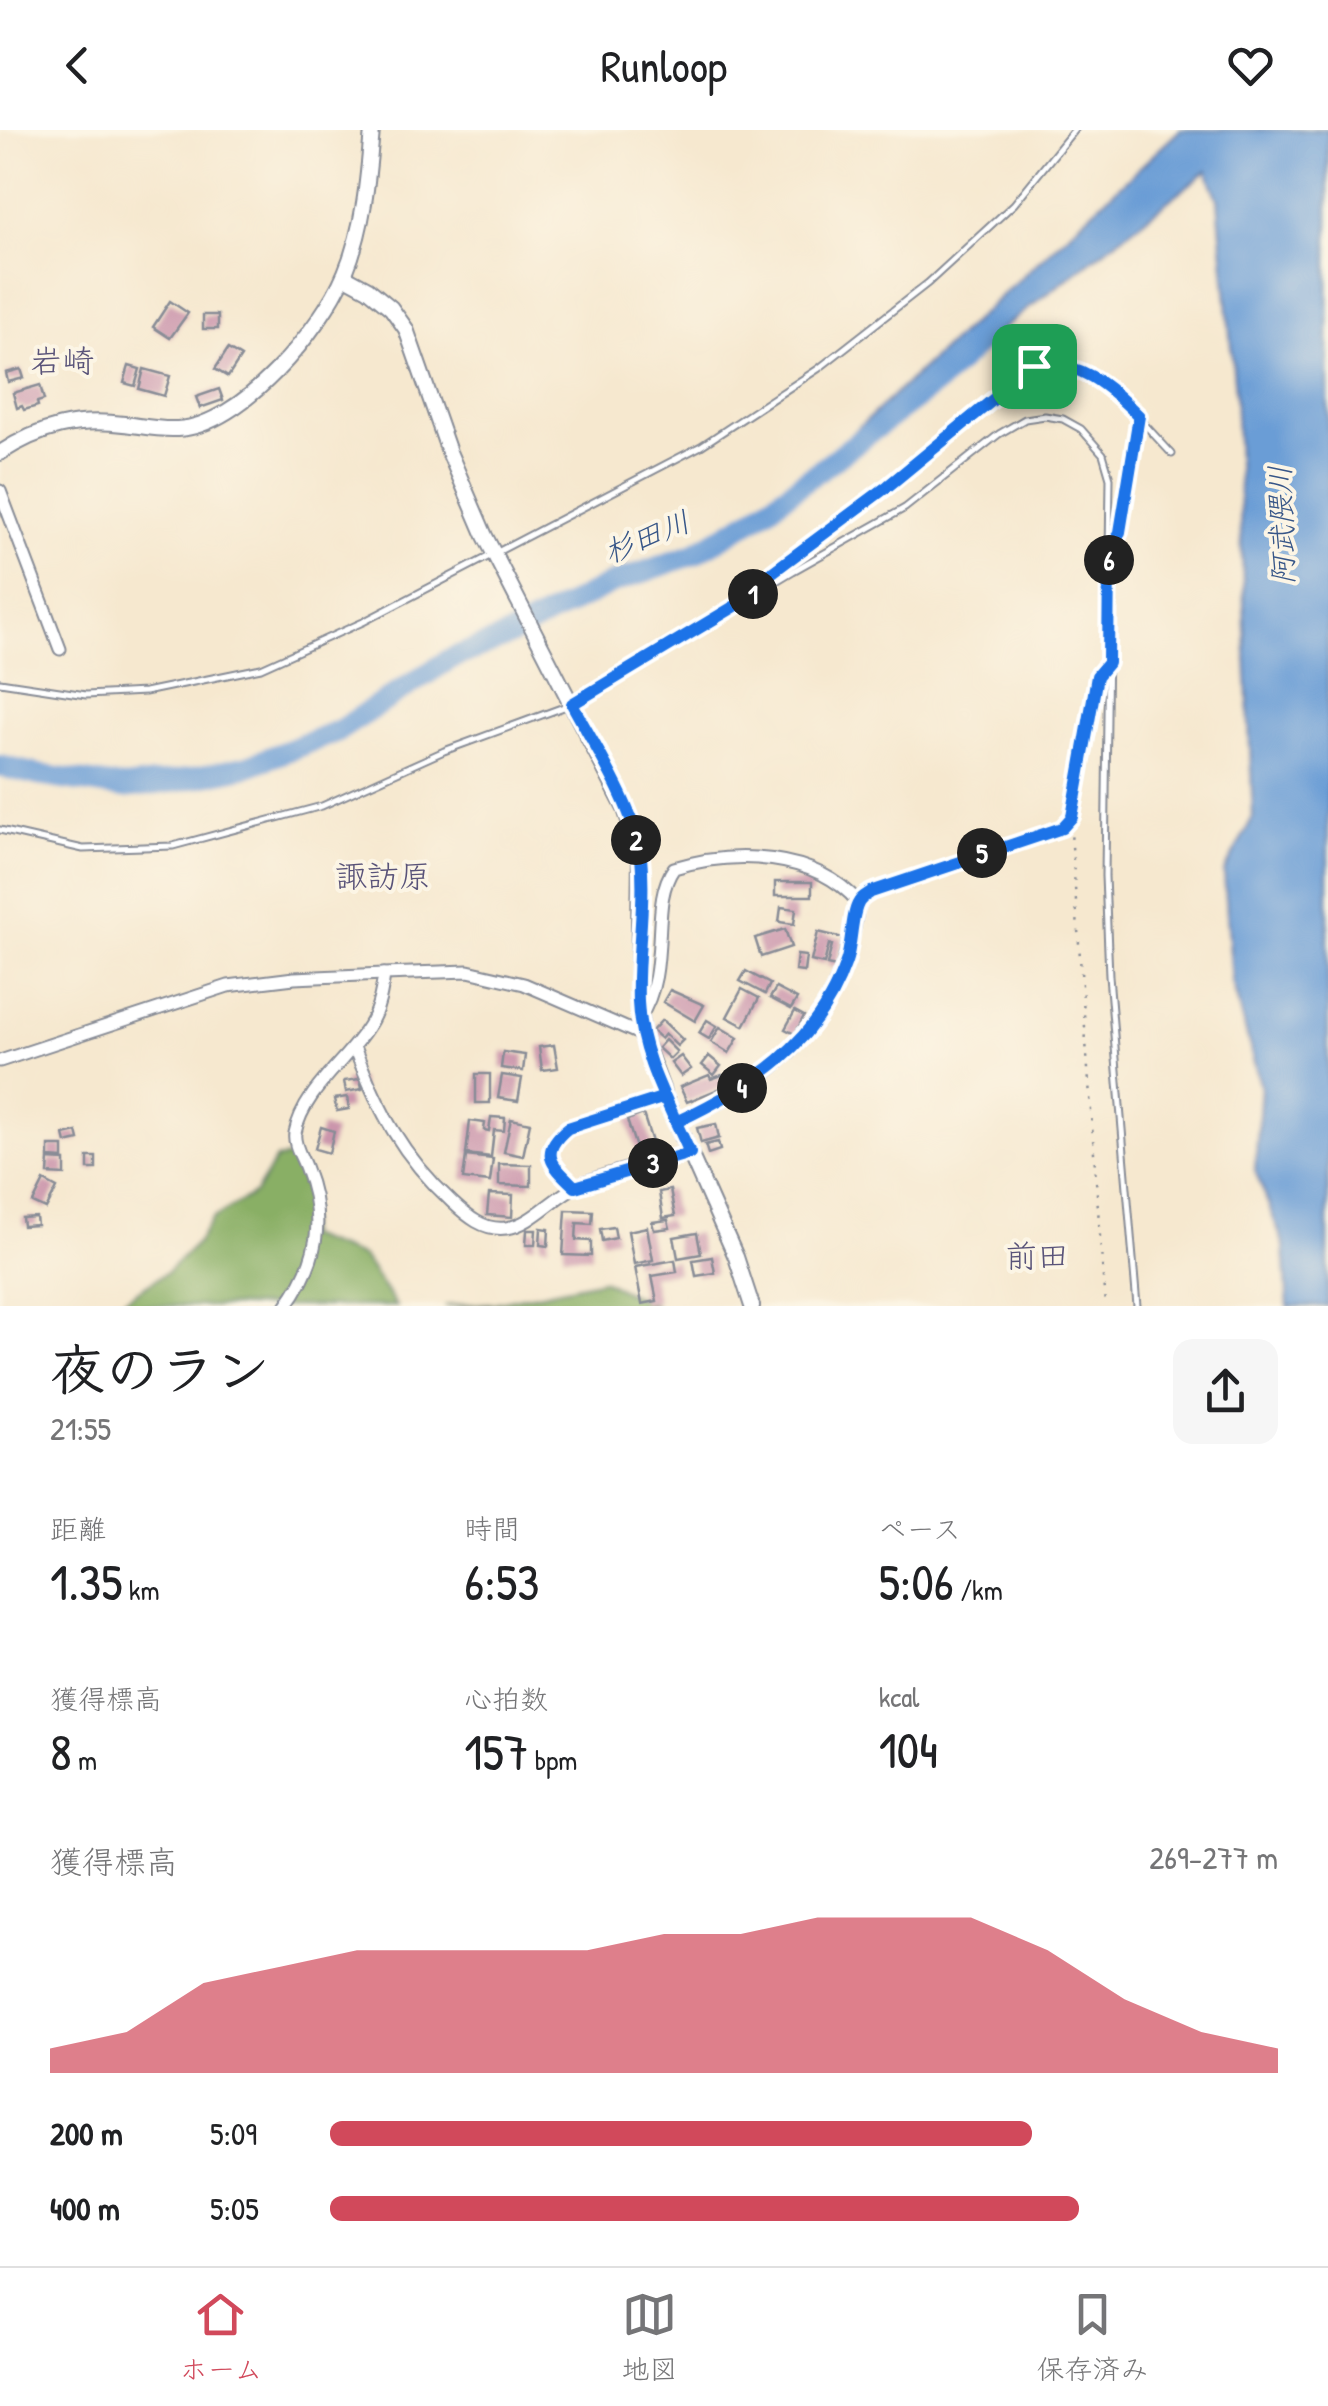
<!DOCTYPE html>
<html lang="ja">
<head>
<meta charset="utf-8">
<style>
  body { margin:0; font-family:"Patrick Hand","Klee One",sans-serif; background:#f6f6f6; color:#202124; height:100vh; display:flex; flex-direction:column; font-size:38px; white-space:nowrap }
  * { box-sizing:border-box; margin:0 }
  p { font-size:32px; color:#757577 }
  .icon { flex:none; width:55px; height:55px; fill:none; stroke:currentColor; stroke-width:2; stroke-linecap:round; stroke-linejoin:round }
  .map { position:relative; height:1176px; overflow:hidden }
  .sheet { display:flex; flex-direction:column; background:#fff; flex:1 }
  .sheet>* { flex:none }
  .pin { position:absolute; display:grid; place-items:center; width:85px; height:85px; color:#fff; margin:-42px; border-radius:20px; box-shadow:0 5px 15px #0006 }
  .km { position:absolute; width:50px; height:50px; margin:-25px; border-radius:50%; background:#222; color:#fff; font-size:28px; line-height:50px; text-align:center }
  .round { display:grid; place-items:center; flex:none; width:105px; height:105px; border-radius:20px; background:#f6f6f6 }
  .headline { display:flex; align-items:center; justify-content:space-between; height:170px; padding:0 50px }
  h1 { font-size:55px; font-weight:600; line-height:75px }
  .figures { display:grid; grid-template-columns:repeat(3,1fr); gap:15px; height:170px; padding:10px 50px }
  .figures div { display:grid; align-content:center }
  .figures b { font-size:50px; font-weight:600 }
  .figures small { font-size:28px; font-weight:400 }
  .figures p { font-size:28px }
  .chart { height:280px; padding:20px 50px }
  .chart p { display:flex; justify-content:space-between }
  .chart svg { width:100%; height:180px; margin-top:10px; fill:#d1495b; opacity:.7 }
  ul { padding:0 50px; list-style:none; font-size:32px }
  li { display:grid; grid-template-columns:160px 120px 1fr; align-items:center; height:75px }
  li i { height:25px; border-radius:12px; background:#d1495b }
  header { display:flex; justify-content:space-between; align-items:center; height:130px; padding:0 50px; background:#fff; font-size:45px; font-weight:600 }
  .dock { display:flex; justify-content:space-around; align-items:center; height:140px; border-top:2px solid #e0e0e0; background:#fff; font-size:28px; color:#757577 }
  .dock a { display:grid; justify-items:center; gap:5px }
  .dock .selected { color:#d1495b }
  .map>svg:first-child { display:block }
  .forest { fill:#89af65; stroke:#526f62; stroke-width:2.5 }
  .water { fill:#6b9dd6; stroke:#43669a; stroke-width:2.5 }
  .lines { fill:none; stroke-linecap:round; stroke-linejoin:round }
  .river { stroke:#6b9dd6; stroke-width:22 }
  .building { fill:#cb95ac }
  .service-casing { stroke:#888c96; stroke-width:9 }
  .minor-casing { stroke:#888c96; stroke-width:15 }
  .tertiary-casing { stroke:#888c96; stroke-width:18 }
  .path { stroke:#888c96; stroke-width:2.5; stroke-dasharray:2.5 8; stroke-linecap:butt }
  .service { stroke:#fff; stroke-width:5 }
  .minor { stroke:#fff; stroke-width:11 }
  .tertiary { stroke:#fff; stroke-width:14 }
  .route-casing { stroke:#fff; stroke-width:20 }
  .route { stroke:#1a73e8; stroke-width:12 }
  .labels { text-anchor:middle; stroke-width:8; stroke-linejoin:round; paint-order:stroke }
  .water-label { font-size:30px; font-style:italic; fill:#375688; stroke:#fcf5e5 }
  .quarter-label { font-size:32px; fill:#595379; stroke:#fcf5e5 }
</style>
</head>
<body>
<header><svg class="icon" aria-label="back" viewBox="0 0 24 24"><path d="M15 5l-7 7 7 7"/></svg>Runloop<svg class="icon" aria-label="heart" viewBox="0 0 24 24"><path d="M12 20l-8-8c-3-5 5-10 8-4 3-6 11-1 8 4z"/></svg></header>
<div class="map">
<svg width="1328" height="1176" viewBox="0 0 1328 1176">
  <rect width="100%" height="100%" fill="#fcf5e5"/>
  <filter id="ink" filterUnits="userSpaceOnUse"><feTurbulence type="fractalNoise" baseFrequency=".01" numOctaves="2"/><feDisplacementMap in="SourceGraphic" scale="20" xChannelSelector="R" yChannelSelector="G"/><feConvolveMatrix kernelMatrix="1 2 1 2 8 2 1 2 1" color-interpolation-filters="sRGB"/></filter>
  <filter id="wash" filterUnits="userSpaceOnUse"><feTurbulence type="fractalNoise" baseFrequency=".0048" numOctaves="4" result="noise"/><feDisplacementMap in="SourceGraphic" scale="40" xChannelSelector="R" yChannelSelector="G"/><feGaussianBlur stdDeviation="2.25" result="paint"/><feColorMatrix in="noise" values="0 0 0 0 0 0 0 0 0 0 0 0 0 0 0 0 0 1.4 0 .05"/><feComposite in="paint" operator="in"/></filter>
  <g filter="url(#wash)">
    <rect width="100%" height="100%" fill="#f6e8cf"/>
    <g class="forest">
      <path d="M292 1027C307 1055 311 1075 306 1106L363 1127 396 1176H114L167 1142 198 1112 212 1089 255 1063 276 1029Z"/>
      <polygon points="602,1150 656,1176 444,1176 495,1173"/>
    </g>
    <polygon class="water" points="1180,0 1328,0 1328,1176 1288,1176 1284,1115 1255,1040 1261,958 1232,851 1224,742 1253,687 1235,261 1218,69 1207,41 786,365"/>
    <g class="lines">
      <polyline class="river" points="0,636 38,645 124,658 178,651 248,636 338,601 450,529 508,506 610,454 694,424 756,387 937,253 985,207"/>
    </g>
    <g id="blocks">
      <g class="building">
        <polygon points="170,171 188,183 170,208 153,197"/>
        <rect x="203" y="185" width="15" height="14"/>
        <polygon points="228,219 241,227 228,247 215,239"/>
        <polygon points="129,236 140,239 135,256 124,253"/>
        <polygon points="21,239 24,248 8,252 6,243"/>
        <polygon points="144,239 170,246 164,266 139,259"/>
        <polygon points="40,255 44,270 37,272 38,276 24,280 22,276 17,278 13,263"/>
        <polygon points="219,259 223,270 200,278 196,267"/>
        <rect x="775" y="752" width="37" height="14"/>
        <polygon points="781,777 796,779 794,794 779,792"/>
        <polygon points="785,799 791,817 761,827 755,808"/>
        <polygon points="818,802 843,808 836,837 827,835 832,815 829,814 824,834 811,831"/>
        <polygon points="797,825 806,826 804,842 795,841"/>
        <polygon points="746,841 770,854 765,864 740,851"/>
        <polygon points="776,858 797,869 791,879 770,868"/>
        <polygon points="742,859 759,868 744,896 727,887"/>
        <polygon points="670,860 704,875 695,891 663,872"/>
        <polygon points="795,881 804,886 795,904 785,899"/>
        <polygon points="662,890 683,910 677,916 665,904 661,909 652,901"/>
        <polygon points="707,890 717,896 709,909 699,903"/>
        <polygon points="720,897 738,908 729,923 711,912"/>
        <polygon points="665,910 677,922 670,929 658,918"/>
        <polygon points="554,915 558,938 542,940 539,917"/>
        <polygon points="503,922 525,925 523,941 501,938"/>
        <polygon points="681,926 691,939 681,946 671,933"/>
        <polygon points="709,926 721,936 714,945 702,935"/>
        <rect x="476" y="944" width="14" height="29"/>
        <polygon points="502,945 522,948 518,971 498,968"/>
        <polygon points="709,945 711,949 722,945 726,956 687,972 680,957"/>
        <polygon points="360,949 362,959 346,962 344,951"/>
        <polygon points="347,967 349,979 337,981 334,969"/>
        <polygon points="643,984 653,1015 637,1021 627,990"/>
        <polygon points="491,987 505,988 504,1001 494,1000 491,1027 466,1024 470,991 485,993 484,1000 489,1001"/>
        <polygon points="511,989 530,993 523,1026 504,1022"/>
        <polygon points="716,994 719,1008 701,1013 697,998"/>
        <polygon points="321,997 334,1001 329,1023 315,1019"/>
        <polygon points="77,1002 79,1010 66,1013 64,1005"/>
        <polygon points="718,1012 720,1020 708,1024 705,1015"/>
        <polygon points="49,1016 63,1016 63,1029 49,1028"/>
        <polygon points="466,1026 493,1029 490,1052 463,1049"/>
        <rect x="88" y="1027" width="8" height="12"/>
        <polygon points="49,1030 65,1031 65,1045 48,1044"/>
        <polygon points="499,1034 531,1035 531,1056 499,1055"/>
        <polygon points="44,1051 57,1058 46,1079 33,1073"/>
        <polygon points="670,1060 675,1086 663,1088 659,1062"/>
        <polygon points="489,1064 513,1065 512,1087 487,1085"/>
        <polygon points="566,1080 593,1081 592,1094 577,1093 576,1110 591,1111 591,1126 563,1125"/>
        <polygon points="36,1087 37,1095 23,1096 22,1088"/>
        <polygon points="668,1090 670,1098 654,1100 652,1092"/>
        <polygon points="614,1097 616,1108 602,1111 600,1099"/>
        <polygon points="647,1097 653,1130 634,1134 628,1101"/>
        <polygon points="541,1098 549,1099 548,1116 540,1115"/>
        <polygon points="527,1100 536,1100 535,1115 526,1115"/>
        <polygon points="697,1103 701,1124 678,1128 674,1107"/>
        <polygon points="712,1127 715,1143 696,1146 693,1130"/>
        <polygon points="675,1130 677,1142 652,1146 657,1171 642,1174 635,1137"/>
      </g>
    </g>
  </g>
  <g filter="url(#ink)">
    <use href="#blocks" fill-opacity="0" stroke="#888c96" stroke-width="2.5"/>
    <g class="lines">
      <g class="service-casing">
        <g id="service">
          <polyline points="1110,424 1120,402 1139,286"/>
          <polyline points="753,464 767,447 888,356 1034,236 1067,234 1091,246 1121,269 1172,324"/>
          <polyline points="0,552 86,565 145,562 261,538 363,492 701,316 818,239 928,153 1014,74 1074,0"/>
          <polyline points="0,700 83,719 173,716 322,676 444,621 572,574 793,441 905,378 999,304 1025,289 1045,286 1063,289 1081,299 1103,324 1110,348 1105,746 1109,846 1137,1176"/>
        </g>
      </g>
      <g class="minor-casing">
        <g id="minor">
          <polyline points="0,361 60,519"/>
          <path d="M640 887C672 839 648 774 674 738 733 720 815 722 858 772 851 838 818 904 764 944 737 964 707 978 676 992"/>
          <path d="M354 917C379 981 401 1025 452 1072 467 1086 484 1101 506 1098 532 1095 554 1066 579 1055 613 1040 654 1033 690 1023"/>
          <polyline points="0,931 228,856 294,848 384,844 468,841 524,854 642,905"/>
          <path d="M575 1057C551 1034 537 1022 568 998L665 967"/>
          <path d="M286 1176C318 1132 326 1090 306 1039 302 1027 293 1015 295 1003 303 961 348 930 369 895 379 880 382 861 384 844"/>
        </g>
      </g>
      <g class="tertiary-casing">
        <g id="tertiary">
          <polyline points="344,146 368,159 391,178 406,199 449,322 485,406 625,679 640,724 638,870 642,905 665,967 736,1127 752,1176"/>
          <path d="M0 323C40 297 77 288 124 294 141 296 159 300 177 299 241 297 322 198 345 143 364 98 368 48 372 0"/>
        </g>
      </g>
      <g class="path">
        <polyline points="1063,697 1075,680 1097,546"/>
        <polyline points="867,765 1053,698 1071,702 1105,1176"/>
      </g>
      <use href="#service" class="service"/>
      <use href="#minor" class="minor"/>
      <use href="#tertiary" class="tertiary"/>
    </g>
  </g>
  <g class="lines" filter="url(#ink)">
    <g class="route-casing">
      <path id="route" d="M1034 236 888 356 766 447 752 466 572 574C595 617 635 678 641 727 646 775 636 824 638 872 640 926 669 975 690 1023L575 1057C551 1034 538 1023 568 998L665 967 676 992C752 956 817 916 846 832 852 816 851 784 859 772 862 767 867 765 871 762L1062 698 1072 687 1097 546 1108 533 1109 426 1120 402 1139 286C1108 256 1079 228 1034 236"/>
    </g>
    <use href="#route" class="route"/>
  </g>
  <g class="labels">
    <g class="water-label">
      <text transform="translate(1282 395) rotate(-92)" y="10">阿武隈川</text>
      <text transform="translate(647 407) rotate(-22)" y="10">杉田川</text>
    </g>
    <g class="quarter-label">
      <text x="62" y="242">岩崎</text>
      <text x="383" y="757">諏訪原</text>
      <text x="1037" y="1137">前田</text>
    </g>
  </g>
</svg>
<div class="pin" style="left:1034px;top:236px;background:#1e9e55"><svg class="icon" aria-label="arrive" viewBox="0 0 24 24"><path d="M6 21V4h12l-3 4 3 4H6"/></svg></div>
<b class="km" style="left:753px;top:464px">1</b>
<b class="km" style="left:636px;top:710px">2</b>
<b class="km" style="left:653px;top:1033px">3</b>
<b class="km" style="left:742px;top:958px">4</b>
<b class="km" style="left:982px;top:723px">5</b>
<b class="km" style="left:1109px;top:430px">6</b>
</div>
<section class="sheet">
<div class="headline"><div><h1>夜のラン</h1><p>21:55</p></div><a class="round"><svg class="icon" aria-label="share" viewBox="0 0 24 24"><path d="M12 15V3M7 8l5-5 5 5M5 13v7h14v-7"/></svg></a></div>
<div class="figures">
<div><p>距離</p><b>1.35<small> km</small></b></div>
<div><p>時間</p><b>6:53</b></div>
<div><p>ペース</p><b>5:06<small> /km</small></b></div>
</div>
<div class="figures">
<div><p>獲得標高</p><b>8<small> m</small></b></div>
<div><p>心拍数</p><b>157<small> bpm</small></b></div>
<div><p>kcal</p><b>104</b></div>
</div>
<div class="chart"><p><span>獲得標高</span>269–277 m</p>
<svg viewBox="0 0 160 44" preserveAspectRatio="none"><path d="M0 44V38L10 34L20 22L30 18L40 14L50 14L60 14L70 14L80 10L90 10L100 6L110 6L120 6L130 14L140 26L150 34L160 38V44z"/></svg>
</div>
<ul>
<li><b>200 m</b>5:09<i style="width:74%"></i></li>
<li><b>400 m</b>5:05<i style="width:79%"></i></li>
</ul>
</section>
<nav class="dock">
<a class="selected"><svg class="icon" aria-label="home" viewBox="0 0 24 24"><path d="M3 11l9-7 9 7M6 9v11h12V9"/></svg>ホーム</a>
<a><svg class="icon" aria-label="map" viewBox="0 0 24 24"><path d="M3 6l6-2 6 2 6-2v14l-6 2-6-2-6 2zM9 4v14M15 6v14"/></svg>地図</a>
<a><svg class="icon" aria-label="saved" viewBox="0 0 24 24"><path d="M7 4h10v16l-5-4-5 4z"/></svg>保存済み</a>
</nav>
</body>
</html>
